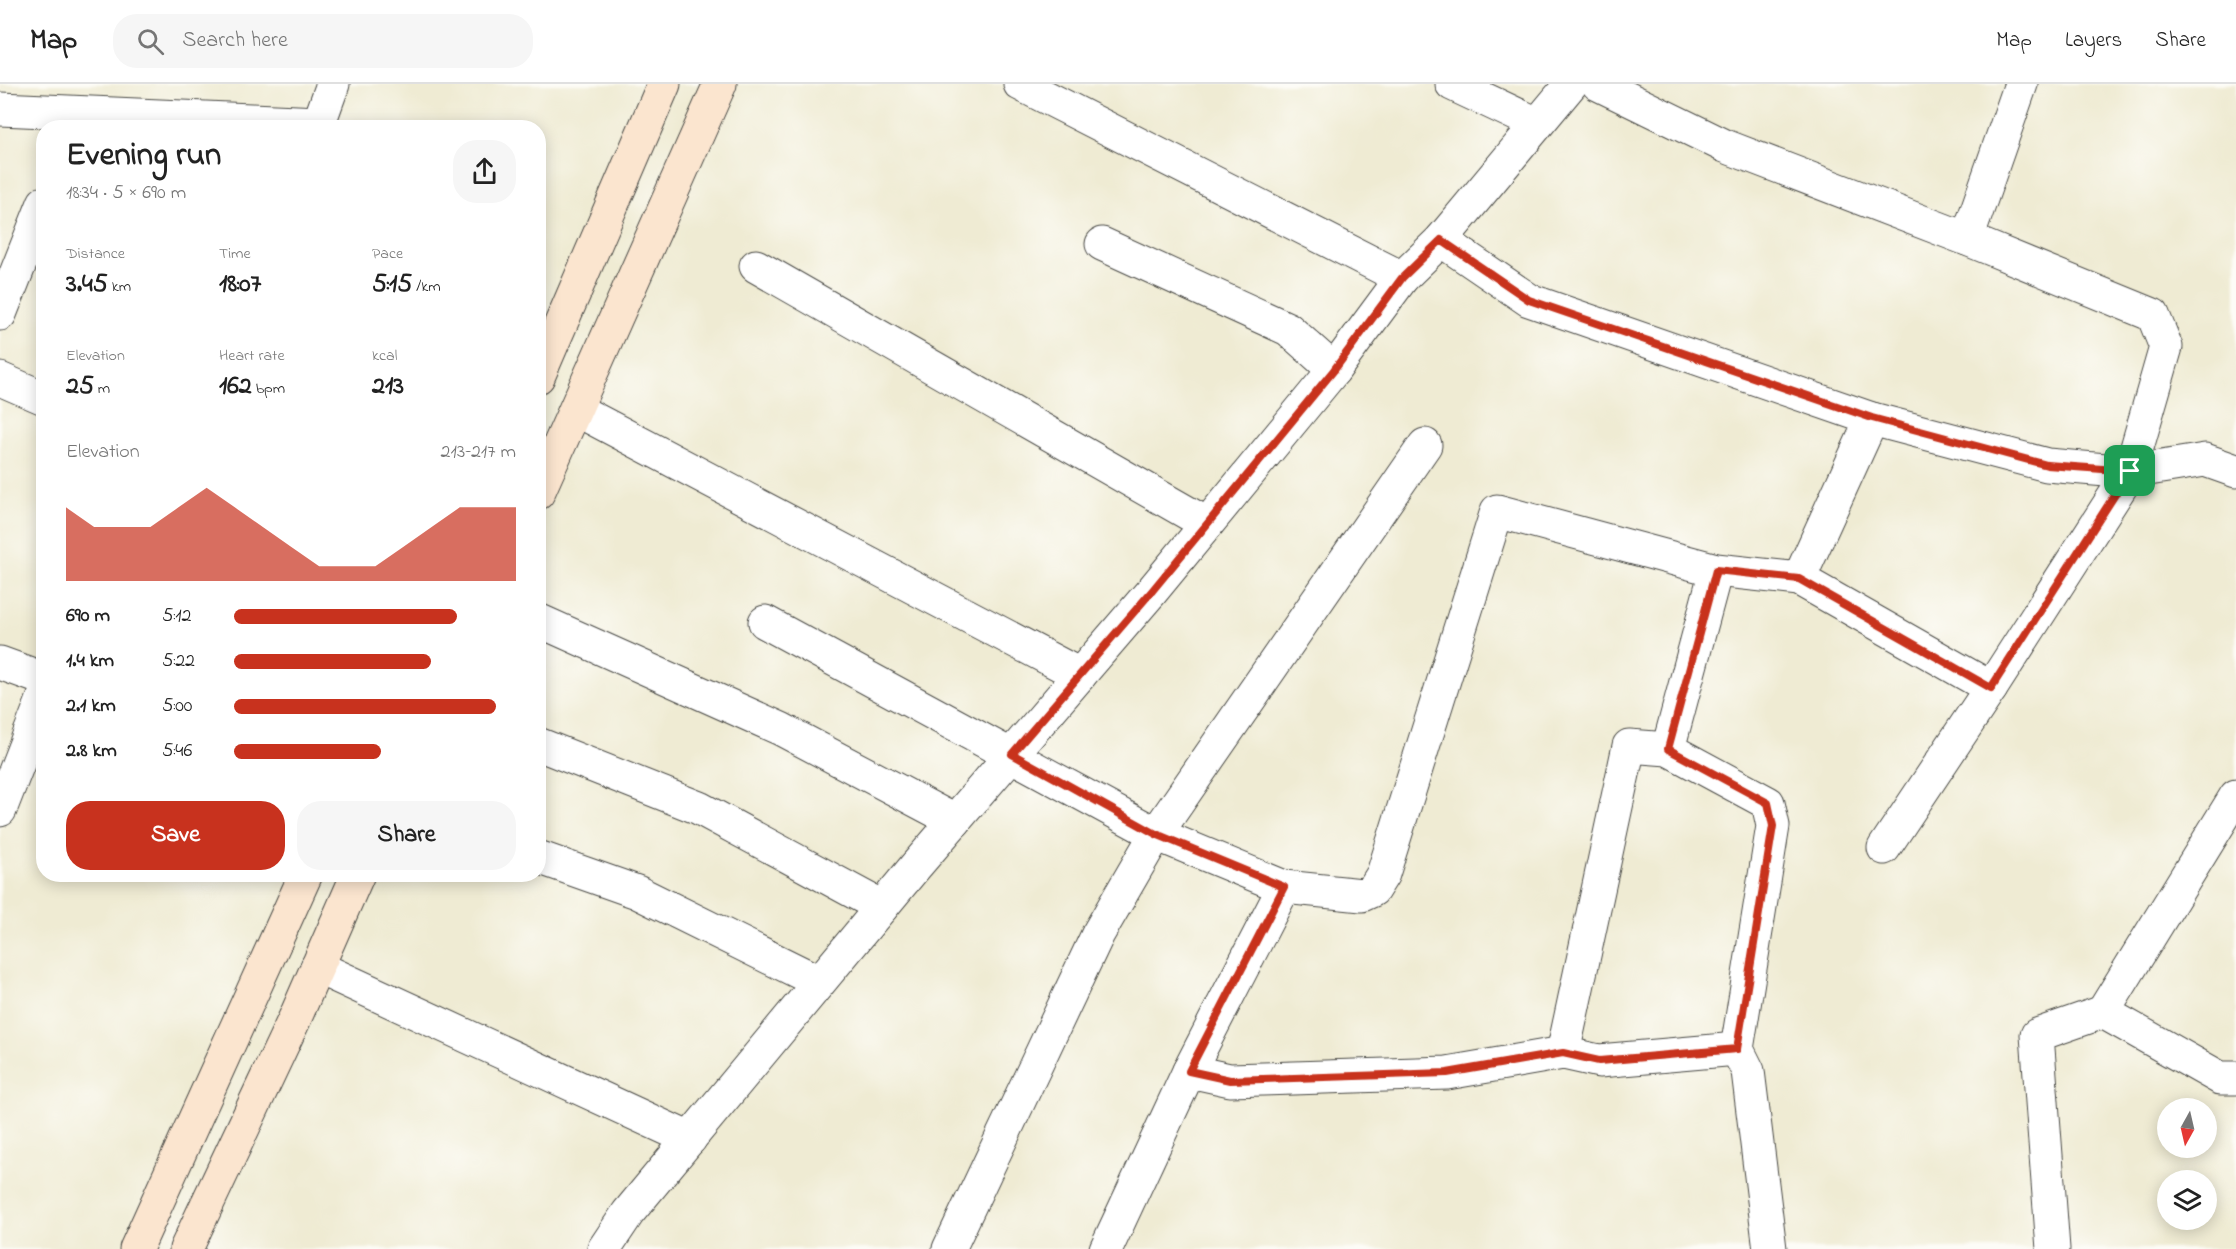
<!DOCTYPE html>
<html lang="en">
<head>
<meta charset="utf-8">
<style>
  body { margin:0; font-family:"Indie Flower",sans-serif; background:#f6f6f6; color:#222; height:100vh; display:flex; flex-direction:column; font-size:22px; white-space:nowrap }
  * { box-sizing:border-box; margin:0 }
  p { font-size:20px; color:#767676 }
  .icon { flex:none; width:33px; height:33px; fill:none; stroke:currentColor; stroke-width:2; stroke-linecap:round; stroke-linejoin:round }
  .map { position:relative; flex:1; overflow:hidden }
  .panel { position:absolute; left:36px; top:36px; width:510px; height:762px; display:flex; flex-direction:column; background:#fff; border-radius:24px; box-shadow:0 3px 15px #0003 }
  .panel>* { flex:none }
  .needle { width:39px; rotate:188deg }
  .buttons { position:absolute; left:2157px; top:1014px; display:grid; gap:12px }
  .buttons a { display:grid; place-items:center; width:60px; height:60px; border-radius:50%; background:#fff; box-shadow:0 3px 15px #0003; font-size:30px }
  .pin { position:absolute; display:grid; place-items:center; width:51px; height:51px; color:#fff; margin:-26px; border-radius:12px; box-shadow:0 3px 9px #0006 }
  .round { display:grid; place-items:center; flex:none; width:63px; height:63px; border-radius:24px; background:#f6f6f6 }
  .headline { display:flex; align-items:center; justify-content:space-between; height:102px; padding:0 30px }
  h1 { font-size:33px; font-weight:700; line-height:45px }
  .figures { display:grid; grid-template-columns:repeat(3,1fr); gap:9px; height:102px; padding:6px 30px }
  .figures div { display:grid; align-content:center }
  .figures b { font-size:26px; font-weight:700 }
  .figures small { font-size:16px; font-weight:400 }
  .figures p { font-size:16px }
  .chart { height:168px; padding:12px 30px }
  .chart p { display:flex; justify-content:space-between }
  .chart svg { width:100%; height:108px; margin-top:6px; fill:#c8321e; opacity:.7 }
  .cta { display:flex; gap:12px; margin-top:auto; padding:12px 30px }
  .cta a { flex:1; height:69px; border-radius:24px; background:#c8321e; color:#fff; font-size:24px; font-weight:700; line-height:69px; text-align:center }
  .cta a+a { background:#f6f6f6; color:#222 }
  ul { padding:0 30px; list-style:none; font-size:20px }
  li { display:grid; grid-template-columns:96px 72px 1fr; align-items:center; height:45px }
  li i { height:15px; border-radius:8px; background:#c8321e }
  header { display:flex; align-items:center; gap:36px; box-sizing:border-box; height:84px; padding:0 30px; background:#fff; border-bottom:2px solid #e0e0e0 }
  header strong { font-size:28px }
  nav { display:flex; gap:33px; margin-inline-start:auto; font-size:21px }
  .search { width:420px; height:54px; background:#f6f6f6; display:flex; align-items:center; gap:15px; box-sizing:border-box; padding:0 21px; border-radius:24px; color:#767676; font-size:22px }
  .map>svg:first-child { display:block }
  .lines { fill:none; stroke-linecap:round; stroke-linejoin:round }
  .street-casing { stroke:#484844; stroke-width:35 }
  .secondary-casing { stroke:#484844; stroke-width:35 }
  .street { stroke:#fff; stroke-width:33 }
  .secondary { stroke:#fbe5cf; stroke-width:33 }
  .route-casing { stroke:#fff; stroke-width:12 }
  .route { stroke:#c8321e; stroke-width:8 }
</style>
</head>
<body>
<header>
<strong>Map</strong>
<div class="search"><svg class="icon" aria-label="search" viewBox="0 0 24 24"><circle cx="10" cy="10" r="6"/><path d="M15 15l6 6"/></svg>Search here</div>
<nav><a>Map</a><a>Layers</a><a>Share</a></nav>
</header>
<div class="map">
<svg width="2236" height="1165" viewBox="0 0 2236 1165">
  <rect width="100%" height="100%" fill="#fdfcf7"/>
  <filter id="ink" filterUnits="userSpaceOnUse"><feTurbulence type="fractalNoise" baseFrequency=".0167" numOctaves="2"/><feDisplacementMap in="SourceGraphic" scale="12" xChannelSelector="R" yChannelSelector="G"/><feConvolveMatrix kernelMatrix="1 2 1 2 8 2 1 2 1" color-interpolation-filters="sRGB"/></filter>
  <filter id="wash" filterUnits="userSpaceOnUse"><feTurbulence type="fractalNoise" baseFrequency=".008" numOctaves="4" result="noise"/><feDisplacementMap in="SourceGraphic" scale="24" xChannelSelector="R" yChannelSelector="G"/><feGaussianBlur stdDeviation="1.35" result="paint"/><feColorMatrix in="noise" values="0 0 0 0 0 0 0 0 0 0 0 0 0 0 0 0 0 1.4 0 .05"/><feComposite in="paint" operator="in"/></filter>
  <g filter="url(#wash)">
    <rect width="100%" height="100%" fill="#efebd3"/>
  </g>
  <g filter="url(#ink)">
    <g class="lines">
      <g class="street-casing">
        <g id="street">
          <polyline points="1020,0 1402,194"/>
          <polyline points="1452,0 1537,40"/>
          <polyline points="1598,0 1725,62 1967,155 2153,231 2166,263 2130,388 1991,604 1884,764"/>
          <polyline points="0,25 319,39 333,0"/>
          <polyline points="1967,155 2021,0"/>
          <polyline points="1441,156 1529,216 1872,335 2047,381 2130,388 2205,376 2236,387"/>
          <polyline points="1102,160 1288,245 1334,286"/>
          <polyline points="756,182 1207,440"/>
          <polyline points="0,230 44,119"/>
          <polyline points="0,295 44,314"/>
          <polyline points="577,326 1080,591"/>
          <polyline points="1799,495 1872,335"/>
          <polyline points="538,536 781,645 955,737"/>
          <polyline points="765,538 1156,750 1284,803 1362,811 1373,806 1383,790 1497,427 1716,486 1799,495 1991,604"/>
          <polyline points="0,579 44,595"/>
          <polyline points="538,660 699,724 882,823"/>
          <polyline points="1668,665 1716,486"/>
          <polyline points="0,726 44,613"/>
          <polyline points="538,773 637,808 819,898"/>
          <polyline points="317,883 690,1055"/>
          <polyline points="2103,928 2236,712"/>
          <polyline points="1563,969 1629,662 1668,665 1768,719 1773,742 1737,965 1748,987 1770,1165"/>
          <polyline points="1189,987 1230,996 1447,989 1563,969 1599,977 1737,965"/>
          <polyline points="604,1165 628,1129 915,783 1152,507 1334,286 1402,194 1441,156 1571,0"/>
          <polyline points="949,1165 1098,850 1156,750 1425,361"/>
          <polyline points="1106,1165 1189,987 1284,803"/>
          <polyline points="2053,1165 2037,951 2103,928 2220,994 2236,994"/>
        </g>
      </g>
      <g class="secondary-casing">
        <g id="secondary">
          <polyline points="538,293 664,0"/>
          <polyline points="538,409 720,0"/>
          <polyline points="136,1165 306,790"/>
          <polyline points="186,1165 295,934 358,790"/>
        </g>
      </g>
      <use href="#street" class="street"/>
      <use href="#secondary" class="secondary"/>
    </g>
  </g>
  <g class="lines" filter="url(#ink)">
    <g class="route-casing">
      <polygon id="route" points="1441,156 1529,216 1872,334 2047,381 2130,387 1991,604 1799,495 1716,486 1668,665 1768,719 1773,742 1737,965 1599,977 1563,969 1447,989 1230,996 1189,987 1284,803 1156,750 1012,670 1152,507 1334,286 1402,194"/>
    </g>
    <use href="#route" class="route"/>
  </g>
</svg>
<div class="buttons">
<a><svg class="needle" viewBox="-14 -14 28 28"><path d="M0-13l5 13h-10z" fill="#e53935"/><path d="M0 13l5-13h-10z" fill="#767676"/></svg></a>
<a><svg class="icon" aria-label="layers" viewBox="0 0 24 24"><path d="M12 4l9 5-9 5-9-5zM3 14l9 5 9-5"/></svg></a>
</div>
<div class="pin" style="left:2130px;top:387px;background:#1e9e55"><svg class="icon" aria-label="arrive" viewBox="0 0 24 24"><path d="M6 21V4h12l-3 4 3 4H6"/></svg></div>
<section class="panel">
<div class="headline"><div><h1>Evening run</h1><p>18:34 · 5 × 690 m</p></div><a class="round"><svg class="icon" aria-label="share" viewBox="0 0 24 24"><path d="M12 15V3M7 8l5-5 5 5M5 13v7h14v-7"/></svg></a></div>
<div class="figures">
<div><p>Distance</p><b>3.45<small> km</small></b></div>
<div><p>Time</p><b>18:07</b></div>
<div><p>Pace</p><b>5:15<small> /km</small></b></div>
</div>
<div class="figures">
<div><p>Elevation</p><b>25<small> m</small></b></div>
<div><p>Heart rate</p><b>162<small> bpm</small></b></div>
<div><p>kcal</p><b>213</b></div>
</div>
<div class="chart"><p><span>Elevation</span>213–217 m</p>
<svg viewBox="0 0 160 44" preserveAspectRatio="none"><path d="M0 44V14L10 22L20 22L30 22L40 14L50 6L60 14L70 22L80 30L90 38L100 38L110 38L120 30L130 22L140 14L150 14L160 14V44z"/></svg>
</div>
<ul>
<li><b>690 m</b>5:12<i style="width:79%"></i></li>
<li><b>1.4 km</b>5:22<i style="width:70%"></i></li>
<li><b>2.1 km</b>5:00<i style="width:93%"></i></li>
<li><b>2.8 km</b>5:46<i style="width:52%"></i></li>
</ul>
<div class="cta"><a>Save</a><a>Share</a></div>
</section>
</div>
</body>
</html>
